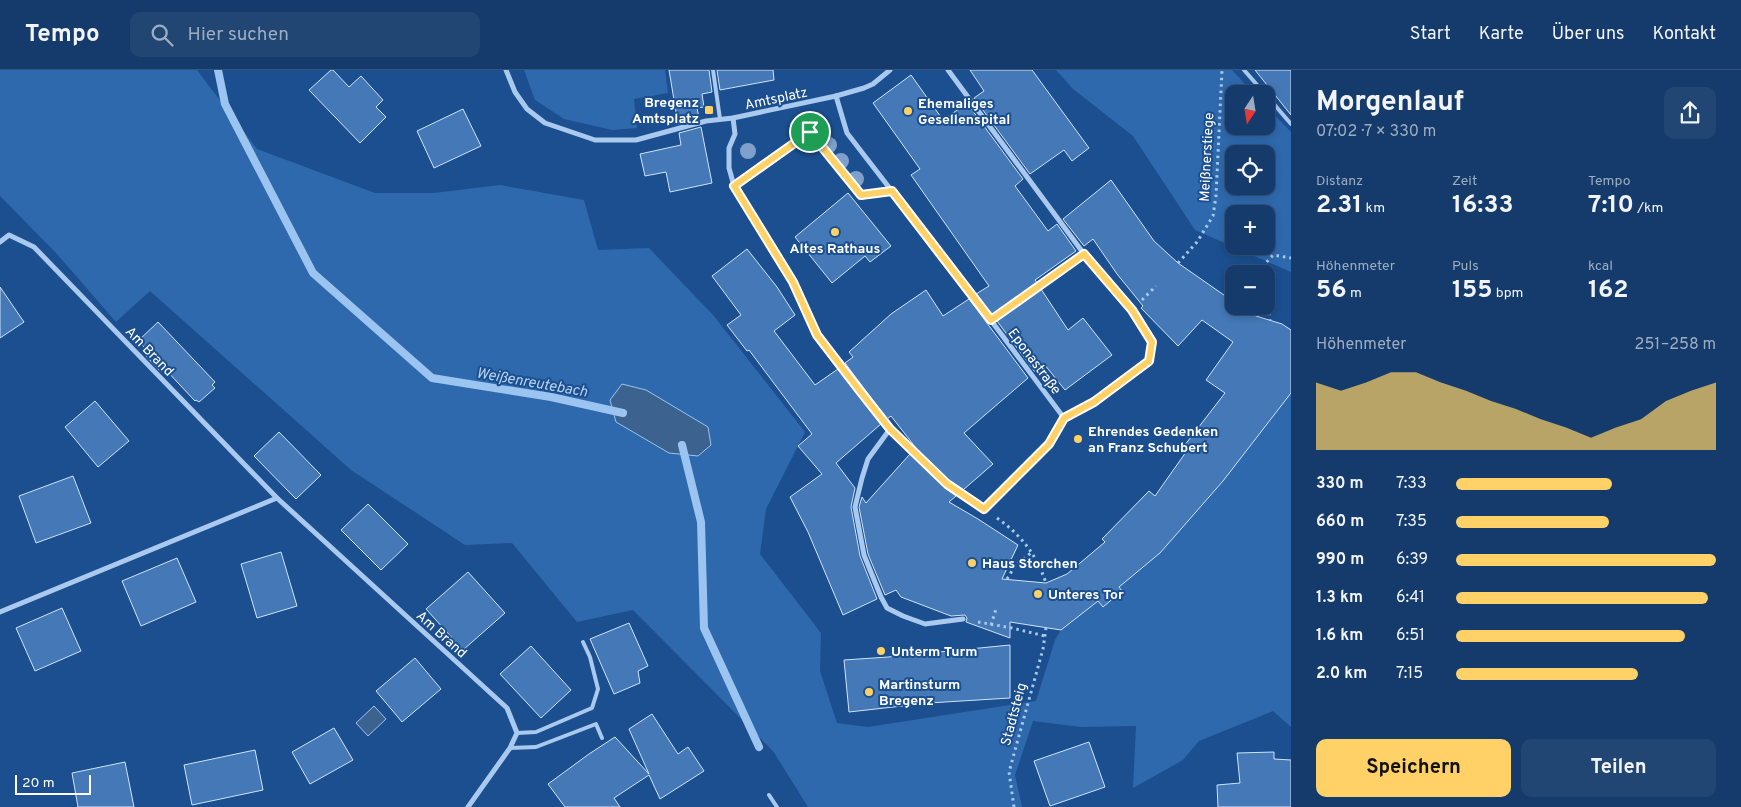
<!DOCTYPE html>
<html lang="de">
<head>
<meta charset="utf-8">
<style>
  body { margin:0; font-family:Overpass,sans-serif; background:#214673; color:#f1f3f6; height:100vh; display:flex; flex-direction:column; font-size:19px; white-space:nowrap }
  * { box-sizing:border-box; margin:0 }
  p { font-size:16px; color:#9dadc1 }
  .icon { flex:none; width:28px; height:28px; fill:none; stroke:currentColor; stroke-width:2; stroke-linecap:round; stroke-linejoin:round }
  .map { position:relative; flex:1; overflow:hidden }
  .drawer { display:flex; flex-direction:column; background:#143b6b; width:450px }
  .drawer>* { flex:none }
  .needle { width:32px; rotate:192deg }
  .controls { position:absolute; left:1225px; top:15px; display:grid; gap:10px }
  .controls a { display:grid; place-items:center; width:50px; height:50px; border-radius:10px; background:#143b6b; box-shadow:0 2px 8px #0003,0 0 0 1px #33557e; font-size:25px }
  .scale { position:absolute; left:15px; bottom:12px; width:76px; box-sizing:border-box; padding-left:5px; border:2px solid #fff; border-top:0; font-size:14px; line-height:18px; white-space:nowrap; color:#fff; -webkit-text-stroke:4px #1b4f8f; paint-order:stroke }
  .pin { position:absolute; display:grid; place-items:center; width:42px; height:42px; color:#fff; margin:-21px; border:2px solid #fff; border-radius:50%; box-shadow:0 1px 5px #0007 }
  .round { display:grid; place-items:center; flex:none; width:52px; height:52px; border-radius:10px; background:#214673 }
  .head { display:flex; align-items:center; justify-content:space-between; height:85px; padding:0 25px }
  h1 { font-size:28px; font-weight:700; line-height:38px }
  .stats { display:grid; grid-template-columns:repeat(3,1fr); gap:8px; height:85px; padding:5px 25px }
  .stats div { display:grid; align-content:center }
  .stats b { font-size:25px; font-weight:700 }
  .stats small { font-size:14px; font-weight:400 }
  .stats p { font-size:14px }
  .chart { height:140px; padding:10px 25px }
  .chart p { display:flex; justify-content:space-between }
  .chart svg { width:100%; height:90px; margin-top:5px; fill:#ffd166; opacity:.7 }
  .primary-button { display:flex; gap:10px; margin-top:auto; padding:10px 25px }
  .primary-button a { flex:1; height:58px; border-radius:10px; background:#ffd166; color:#111; font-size:20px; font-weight:700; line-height:58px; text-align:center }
  .primary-button a+a { background:#214673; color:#f1f3f6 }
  ul { padding:0 25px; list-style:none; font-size:16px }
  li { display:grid; grid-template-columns:80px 60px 1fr; align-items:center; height:38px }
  li i { height:12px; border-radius:6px; background:#ffd166 }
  header { display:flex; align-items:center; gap:30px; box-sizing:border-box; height:70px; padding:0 25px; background:#143b6b; border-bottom:1px solid #33557e }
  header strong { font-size:24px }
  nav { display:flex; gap:28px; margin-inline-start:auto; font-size:18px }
  .search { width:350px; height:45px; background:#214673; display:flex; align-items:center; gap:12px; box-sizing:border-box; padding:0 18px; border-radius:10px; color:#9dadc1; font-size:19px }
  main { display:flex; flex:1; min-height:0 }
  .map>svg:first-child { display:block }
  .green { fill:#2e69ad; fill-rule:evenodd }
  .water { fill:#3c6290; stroke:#9cc4f0 }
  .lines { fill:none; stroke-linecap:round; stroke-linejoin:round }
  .stream { stroke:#9cc4f0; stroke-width:8 }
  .building { fill:#4478b7; stroke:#cfe3fa }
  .path { stroke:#a9c9ee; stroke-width:3; stroke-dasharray:2.5 4; stroke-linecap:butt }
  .lane { stroke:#a9c9ee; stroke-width:4 }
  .street { stroke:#a9c9ee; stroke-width:5 }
  .tree { fill:#7ea0ca }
  .route-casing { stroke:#fff; stroke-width:10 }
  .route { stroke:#ffd166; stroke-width:6 }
  .poi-dot { fill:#ffd166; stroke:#1b4f8f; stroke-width:2 }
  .labels { text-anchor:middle; stroke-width:4; stroke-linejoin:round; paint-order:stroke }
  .street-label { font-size:14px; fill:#fff; stroke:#1b4f8f }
  .poi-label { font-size:14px; font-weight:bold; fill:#fff; stroke:#1b4f8f; text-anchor:start }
  .water-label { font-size:15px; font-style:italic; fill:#b5d3f5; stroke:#1b4f8f }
</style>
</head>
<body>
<header>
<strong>Tempo</strong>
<div class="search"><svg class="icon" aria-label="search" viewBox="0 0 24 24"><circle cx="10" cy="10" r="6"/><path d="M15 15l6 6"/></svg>Hier suchen</div>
<nav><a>Start</a><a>Karte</a><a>Über uns</a><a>Kontakt</a></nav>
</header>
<main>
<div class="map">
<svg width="1291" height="737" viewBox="0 0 1291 737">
  <rect width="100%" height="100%" fill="#1b4f8f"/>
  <g class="green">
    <path d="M0 0H197L257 79 375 123H434L500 115 584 130 598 180 649 178 713 245 805 362 766 439 760 484 821 563 820 601 837 653 868 657 1036 631 1055 570 1061 560 1098 531 1103 537 1122 522 1117 515 1134 505 1160 483 1223 411 1291 323V657L1273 641 1199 671 1183 690 1133 718 1136 656 1081 657 1033 651 1015 705 1022 737H808L773 681 633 540 577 552 512 473 465 475 351 400 150 221 116 252 57 184 0 126ZM610 330 669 383 616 352Z"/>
    <polygon points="524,0 665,0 668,23 634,29 637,58 612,60 564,49 535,30"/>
    <path d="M1056 0H1232L1254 24H1234V56H1266V36L1291 62V202L1195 160 1133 66 1073 19ZM1234 84H1266V116H1234ZM1234 144H1266V176H1234Z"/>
  </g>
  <g class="water">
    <polygon points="622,314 646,320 708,357 711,375 698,386 669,383 616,352 610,330"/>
    <polygon points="374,636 386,649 368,666 356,653"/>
  </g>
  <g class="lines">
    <g class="stream">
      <polyline points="218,0 225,34 313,203 432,308 551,327 623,343"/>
      <polyline points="682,375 701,452 704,558 759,677"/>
    </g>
  </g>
  <g class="building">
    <polygon points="331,0 333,0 349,17 361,6 383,30 376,37 386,47 360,73 309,20"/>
    <polygon points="669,0 709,0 712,22 702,24 704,37 697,38 699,48 678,54"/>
    <polygon points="717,0 773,0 774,10 720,20"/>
    <polygon points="970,0 1032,0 1089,78 1072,91 1064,80 1030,104 974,28 984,21"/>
    <polygon points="1255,0 1291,0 1291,45"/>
    <polygon points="911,5 943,50 967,33 1023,109 1015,116 1048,161 1057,154 1076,181 1035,210 1037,213 992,245 976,224 989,216 911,105 920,99 873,33"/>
    <polygon points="463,39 481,76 434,98 417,61"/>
    <polygon points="701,57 712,113 670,122 666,102 645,106 640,84 681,75 679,63"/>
    <polygon points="1111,110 1154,171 1178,193 1234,232 1234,236 1241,236 1256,246 1282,254 1291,260 1291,323 1223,411 1160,483 1119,517 1122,521 1103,537 1098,531 1061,560 1010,552 1010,568 966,552 967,548 965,545 951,546 901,527 896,520 885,525 868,484 859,437 862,427 866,433 910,384 944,417 956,426 949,432 978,449 1018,475 1002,509 1046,513 1067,504 1105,472 1102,469 1149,421 1155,426 1186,382 1181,380 1225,323 1206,310 1233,272 1202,250 1178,276 1141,238 1143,236 1117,204 1093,169 1084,176 1063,149"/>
    <polygon points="848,123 891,176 870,192 865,186 832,213 795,167"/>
    <polygon points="747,179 777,217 795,245 774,261 815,315 838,299 881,354 836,393 855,418 851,437 860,486 877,529 843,545 808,462 790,427 822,404 798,376 812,364 749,280 747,281 727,255 741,245 712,206"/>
    <polygon points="0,217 24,252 0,268"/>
    <polygon points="1041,219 1068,260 1083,248 1112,285 1065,320 1044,294 1035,302 997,251"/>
    <polygon points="926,220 943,246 969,229 1028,308 964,363 993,394 963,420 950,411 916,378 891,346 887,349 845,293 853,287 849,282 891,244"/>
    <polygon points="158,252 215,312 212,315 215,318 199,332 196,330 195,331 165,299 161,302 146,286 150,283 138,271"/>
    <polygon points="95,331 129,371 98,397 65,357"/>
    <polygon points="279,362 321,405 296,429 254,386"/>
    <polygon points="73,406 91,453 36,473 19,426"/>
    <polygon points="368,434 408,474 381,500 341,460"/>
    <polygon points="281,482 297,536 257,548 241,494"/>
    <polygon points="177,488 196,532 141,556 122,511"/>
    <polygon points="468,502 505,543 463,580 426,539"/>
    <polygon points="62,538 81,581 35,601 16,558"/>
    <polygon points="629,553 648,596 638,601 640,613 614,624 590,569"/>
    <polygon points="1010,575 1010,628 929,633 849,642 844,590 888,587"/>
    <polygon points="531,576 571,620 541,648 500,604"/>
    <polygon points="415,588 441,619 402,652 376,621"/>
    <polygon points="652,644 678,684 688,677 704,701 660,729 649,705 614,728 620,737 565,737 548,714 589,684 615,667 649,704 629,659"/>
    <polygon points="334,658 353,690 310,714 292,682"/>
    <polygon points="1089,672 1105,717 1050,736 1034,691"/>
    <polygon points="255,680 263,720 192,735 184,695"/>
    <polygon points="1274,682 1274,689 1291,690 1291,737 1218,737 1217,715 1240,713 1237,683"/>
    <polygon points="125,692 134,737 78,737 72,703"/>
  </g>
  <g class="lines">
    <g class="path">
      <polyline points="747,107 810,62 861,125 874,124"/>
      <polyline points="1178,193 1197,172 1213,146 1216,126 1222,0"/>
      <polyline points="1265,204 1264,195 1273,185 1291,188"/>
      <polyline points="1266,217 1270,250"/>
      <polyline points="1142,230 1156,216"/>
      <path d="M997 448C1022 466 1036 484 1046 513"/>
      <polyline points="1007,509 1015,496 1032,482"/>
      <polyline points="978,552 1012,558 1045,566"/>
      <polyline points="991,555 996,539"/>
      <polyline points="1014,737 1009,702 1043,579 1046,558"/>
    </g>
    <g class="lane">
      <polyline points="713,0 720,49"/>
      <polyline points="1244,0 1265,24"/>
      <polyline points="1266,25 1291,54"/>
      <polyline points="991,250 1084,184"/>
      <polyline points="517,663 536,662 592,638 598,619 590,587 583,572"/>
      <polyline points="510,678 536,677 596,654 602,668"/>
      <polyline points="769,725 777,737"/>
    </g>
    <g class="street">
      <polyline points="506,0 515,22 527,39 545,53 595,70 636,70 706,51 733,48 836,26 864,18 873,14 890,0"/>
      <polyline points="836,26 847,63 966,217 1064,348"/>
      <polyline points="733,48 735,64 729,78 729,98 734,116 793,212 817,265 890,359 947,414 984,439 1049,374 1064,348 1094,332 1149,291 1152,272 1132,240 1084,184 948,0"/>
      <polyline points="0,172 9,165 34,177 277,428 507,638 517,663 510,678 468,737"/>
      <polyline points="890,359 868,389 862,408 855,437 864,485 881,527 887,538 903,546 925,554 963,549"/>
      <polyline points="0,542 277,428"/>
    </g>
  </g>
  <g class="tree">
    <circle cx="798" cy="56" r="8"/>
    <circle cx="816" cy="57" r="8"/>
    <circle cx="829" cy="75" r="8"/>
    <circle cx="748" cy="81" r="8"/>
    <circle cx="841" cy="91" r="8"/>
    <circle cx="856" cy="109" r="8"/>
  </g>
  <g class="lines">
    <g class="route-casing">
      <polygon id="route" points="810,62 861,125 892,121 991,250 1084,184 1132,240 1152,272 1149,291 1094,332 1064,348 1049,374 984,439 947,414 890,359 860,321 817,265 793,212 734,116"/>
    </g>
    <use href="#route" class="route"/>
  </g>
  <g class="poi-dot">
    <rect x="704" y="35" width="10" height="10" rx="2.5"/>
    <circle cx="908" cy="41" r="5"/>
    <circle cx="835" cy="162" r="5"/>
    <circle cx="1078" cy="369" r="5"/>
    <circle cx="972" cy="493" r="5"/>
    <circle cx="1038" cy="524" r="5"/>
    <circle cx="881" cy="581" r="5"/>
    <circle cx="869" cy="622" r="5"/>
  </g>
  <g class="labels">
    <g class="street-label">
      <text transform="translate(776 28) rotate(-12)" y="5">Amtsplatz</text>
      <text transform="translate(1206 87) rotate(-87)" y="5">Meißnerstiege</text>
      <text transform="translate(150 281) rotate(46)" y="5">Am Brand</text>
      <text transform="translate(1035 291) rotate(53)" y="5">Eponastraße</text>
      <text transform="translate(442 564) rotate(42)" y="5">Am Brand</text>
      <text transform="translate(1013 644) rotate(-75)" y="5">Stadtsteig</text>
    </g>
    <g class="poi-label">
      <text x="699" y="37" text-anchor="end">Bregenz<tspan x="699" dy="16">Amtsplatz</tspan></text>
      <text x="918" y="38">Ehemaliges<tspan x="918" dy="16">Gesellenspital</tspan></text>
      <text x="835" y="183" text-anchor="middle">Altes Rathaus</text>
      <text x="1088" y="366">Ehrendes Gedenken<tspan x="1088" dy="16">an Franz Schubert</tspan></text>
      <text x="982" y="498">Haus Storchen</text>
      <text x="1048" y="529">Unteres Tor</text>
      <text x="891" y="586">Unterm Turm</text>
      <text x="879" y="619">Martinsturm<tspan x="879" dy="16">Bregenz</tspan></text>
    </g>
    <g class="water-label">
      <text transform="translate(532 312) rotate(10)" y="5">Weißenreutebach</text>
    </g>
  </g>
</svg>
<div class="controls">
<a><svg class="needle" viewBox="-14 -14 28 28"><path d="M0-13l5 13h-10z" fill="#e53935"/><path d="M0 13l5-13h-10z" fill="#9dadc1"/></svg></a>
<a><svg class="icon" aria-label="locate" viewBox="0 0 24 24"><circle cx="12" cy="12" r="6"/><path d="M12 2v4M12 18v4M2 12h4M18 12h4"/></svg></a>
<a>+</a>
<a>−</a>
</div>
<div class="scale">20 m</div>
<div class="pin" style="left:810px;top:62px;background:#1e9e55"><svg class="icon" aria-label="arrive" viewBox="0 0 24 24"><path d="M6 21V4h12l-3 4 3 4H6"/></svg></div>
</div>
<section class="drawer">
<div class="head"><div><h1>Morgenlauf</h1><p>07:02 · 7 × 330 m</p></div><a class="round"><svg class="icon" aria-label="share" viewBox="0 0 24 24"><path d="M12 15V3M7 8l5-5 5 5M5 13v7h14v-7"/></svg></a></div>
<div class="stats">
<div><p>Distanz</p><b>2.31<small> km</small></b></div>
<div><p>Zeit</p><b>16:33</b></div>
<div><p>Tempo</p><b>7:10<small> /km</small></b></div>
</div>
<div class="stats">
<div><p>Höhenmeter</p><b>56<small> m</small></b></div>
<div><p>Puls</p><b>155<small> bpm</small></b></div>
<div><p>kcal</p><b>162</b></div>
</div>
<div class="chart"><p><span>Höhenmeter</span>251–258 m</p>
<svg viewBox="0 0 160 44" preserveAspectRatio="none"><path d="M0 44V11L10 15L20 11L30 6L40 6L50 11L60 15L70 20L80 24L90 29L100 33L110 38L120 33L130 29L140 20L150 15L160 11V44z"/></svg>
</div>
<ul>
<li><b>330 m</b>7:33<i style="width:60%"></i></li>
<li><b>660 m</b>7:35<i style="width:59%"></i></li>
<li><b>990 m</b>6:39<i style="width:100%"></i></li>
<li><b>1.3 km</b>6:41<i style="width:97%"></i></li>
<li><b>1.6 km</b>6:51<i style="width:88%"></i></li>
<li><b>2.0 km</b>7:15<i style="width:70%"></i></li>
</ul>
<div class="primary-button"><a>Speichern</a><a>Teilen</a></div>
</section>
</main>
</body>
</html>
